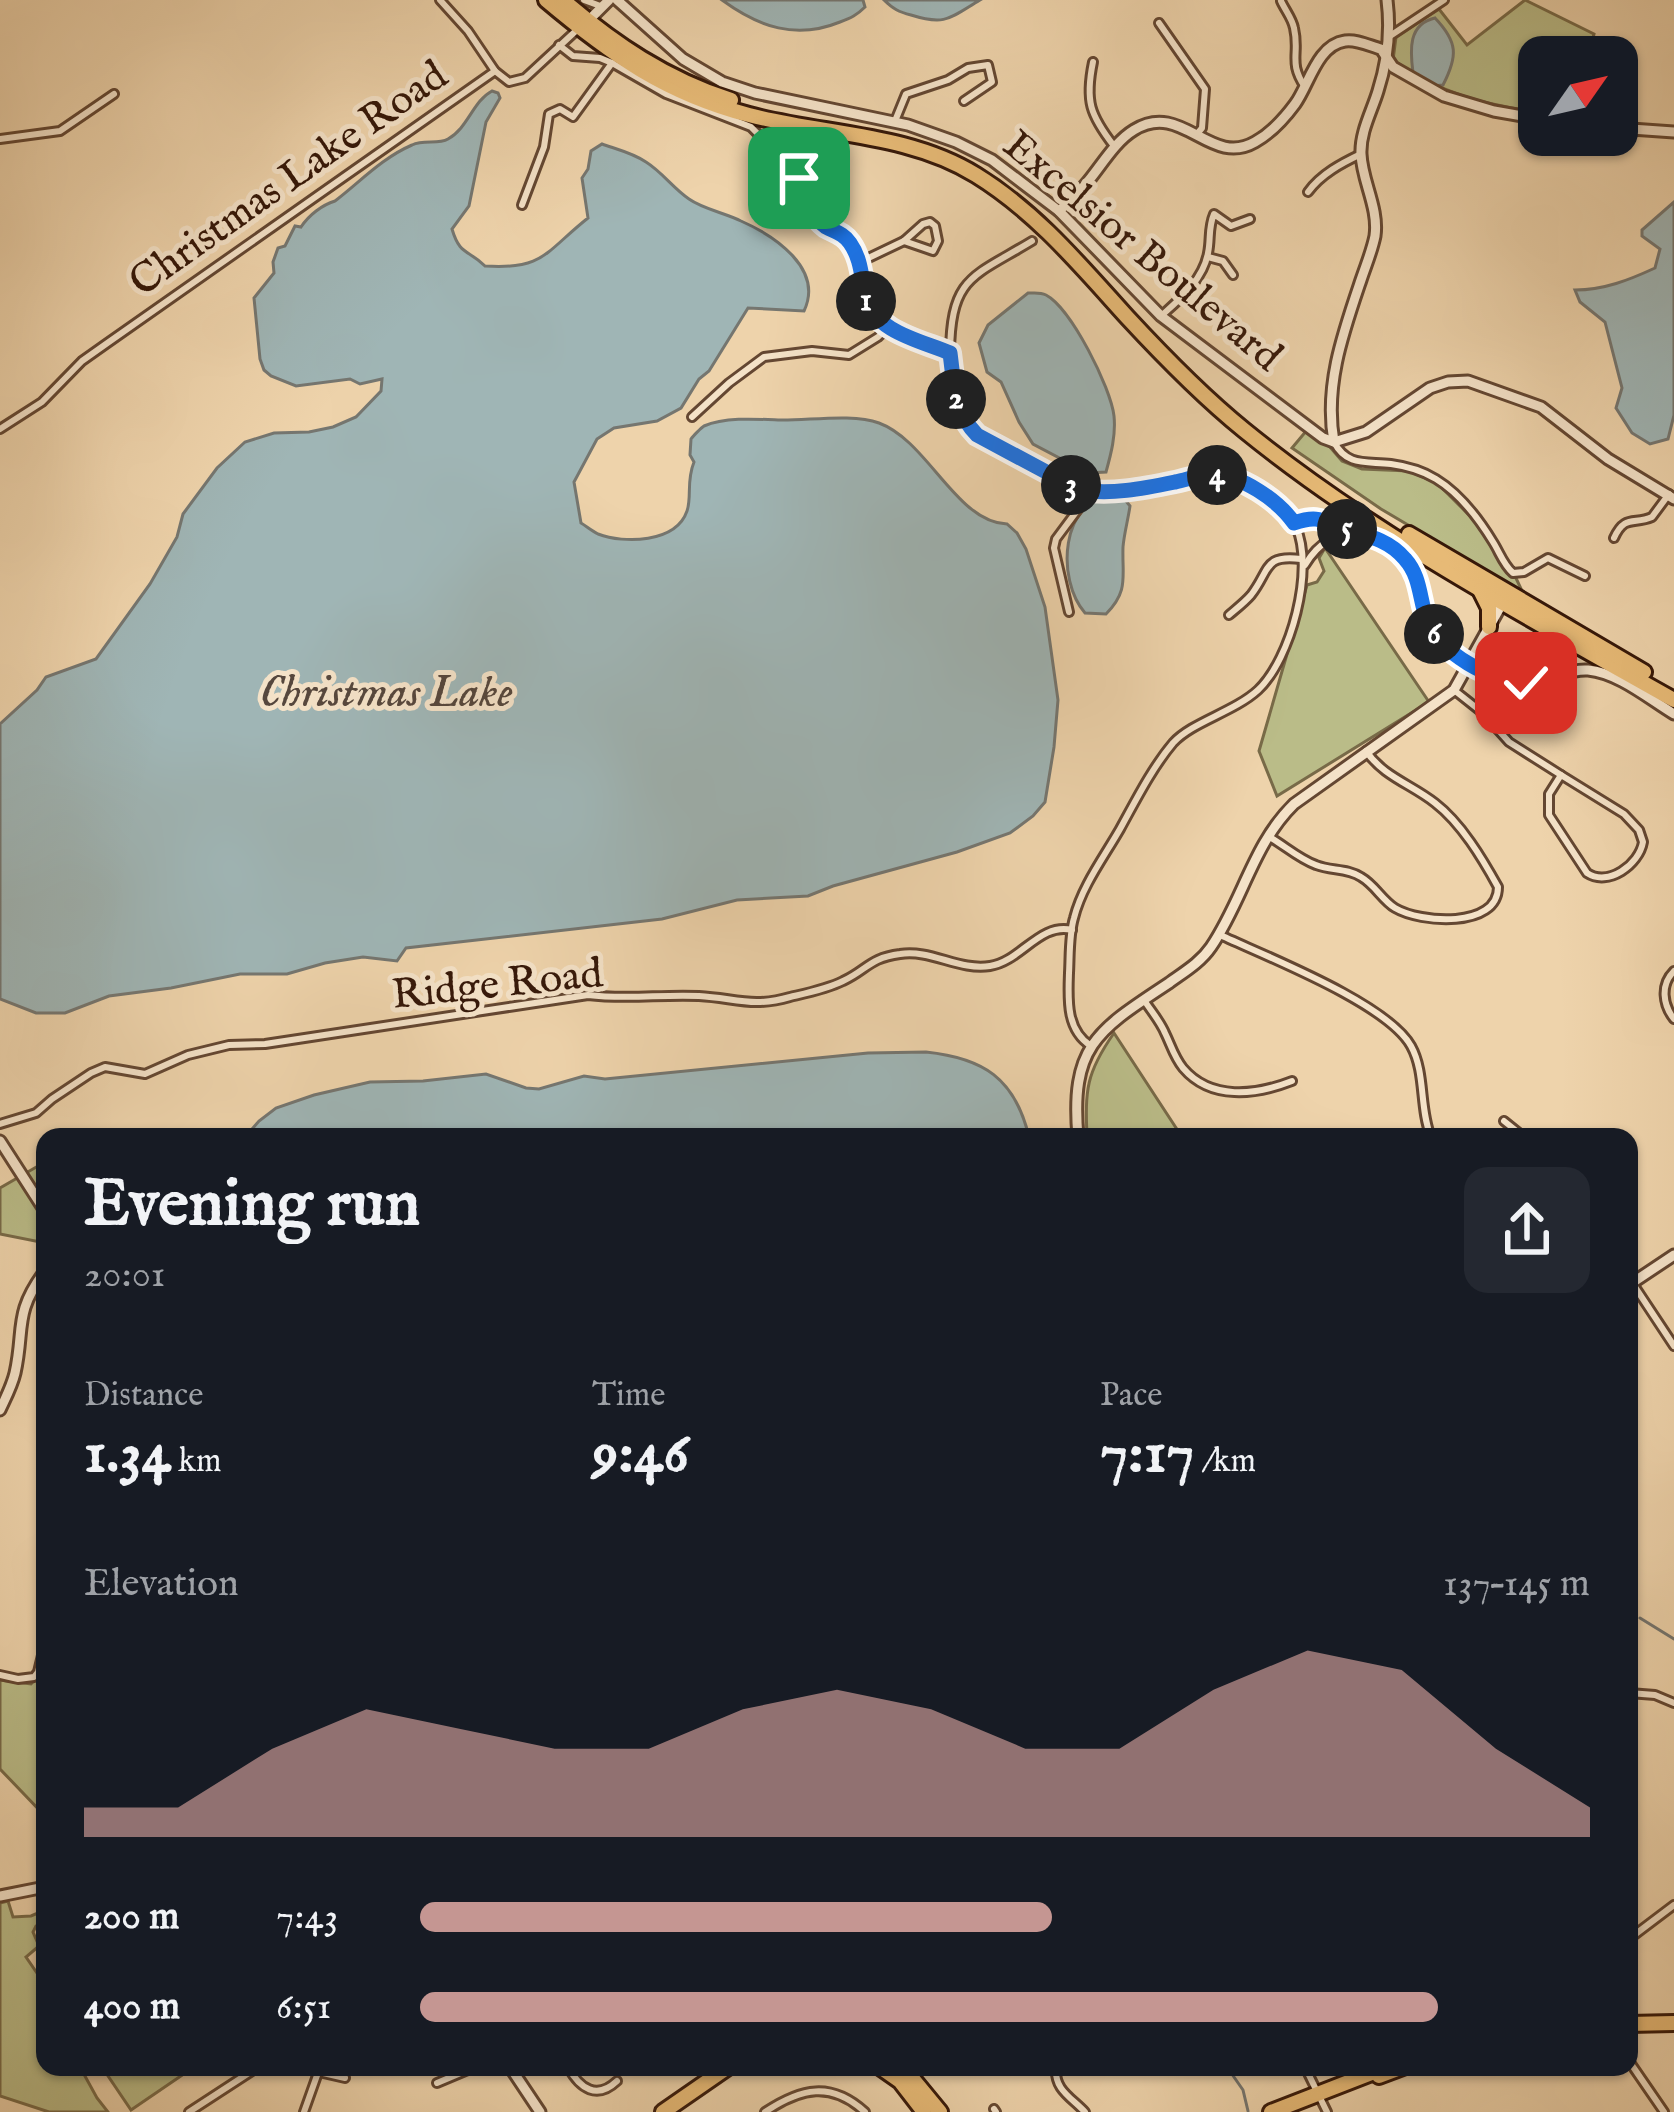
<!DOCTYPE html>
<html lang="en">
<head>
<meta charset="utf-8">
<style>
  body { margin:0; font-family:"IM FELL English",serif; background:#242831; color:#f1f3f6; height:100vh; display:flex; flex-direction:column; font-size:45px; white-space:nowrap }
  * { box-sizing:border-box; margin:0 }
  p { font-size:39px; color:#9ea1a6 }
  .icon { flex:none; width:66px; height:66px; fill:none; stroke:currentColor; stroke-width:2; stroke-linecap:round; stroke-linejoin:round }
  .map { position:relative; flex:1; overflow:hidden }
  .side { position:absolute; left:36px; top:1128px; width:1602px; height:948px; display:flex; flex-direction:column; background:#171b24; border-radius:24px; box-shadow:0 3px 9px #0004 }
  .side>* { flex:none }
  .needle { width:78px; rotate:56deg }
  .tools { position:absolute; left:1518px; top:36px; display:grid; gap:24px }
  .tools a { display:grid; place-items:center; width:120px; height:120px; border-radius:24px; background:#171b24; box-shadow:0 3px 9px #0004; font-size:60px }
  .pin { position:absolute; display:grid; place-items:center; width:102px; height:102px; color:#fff; margin:-51px; border-radius:24px; box-shadow:0 6px 18px #0006 }
  .km { position:absolute; width:60px; height:60px; margin:-30px; border-radius:50%; background:#222; color:#fff; font-size:33px; line-height:60px; text-align:center }
  .round { display:grid; place-items:center; flex:none; width:126px; height:126px; border-radius:24px; background:#242831 }
  .head { display:flex; align-items:center; justify-content:space-between; height:204px; padding:0 48px }
  h1 { font-size:66px; font-weight:800; line-height:90px }
  .metrics { display:grid; grid-template-columns:repeat(3,1fr); gap:18px; height:204px; padding:12px 48px }
  .metrics div { display:grid; align-content:center }
  .metrics b { font-size:60px; font-weight:800 }
  .metrics small { font-size:33px; font-weight:400 }
  .metrics p { font-size:33px }
  .chart { height:336px; padding:24px 48px }
  .chart p { display:flex; justify-content:space-between }
  .chart svg { width:100%; height:216px; margin-top:12px; fill:#c59692; opacity:.7 }
  ul { padding:0 48px; list-style:none; font-size:39px }
  li { display:grid; grid-template-columns:192px 144px 1fr; align-items:center; height:90px }
  li i { height:30px; border-radius:15px; background:#c59692 }
  .map>svg:first-child { display:block }
  .green { fill:#babc88; stroke:#786a48; stroke-width:3 }
  .water { fill:#9fb5b5; stroke:#757670; stroke-width:3 }
  .lines { fill:none; stroke-linecap:round; stroke-linejoin:round }
  .stream { stroke:#757670; stroke-width:3 }
  .minor-casing { stroke:#644732; stroke-width:12 }
  .tertiary-casing { stroke:#644732; stroke-width:15 }
  .primary-casing { stroke:#361809; stroke-width:20 }
  .minor { stroke:#f4e2c8; stroke-width:6 }
  .tertiary { stroke:#f4e2c8; stroke-width:9 }
  .primary { stroke:#e7ba76; stroke-width:14 }
  .route-casing { stroke:#fff; stroke-width:24 }
  .route { stroke:#1a73e8; stroke-width:15 }
  .labels { text-anchor:middle; stroke-width:10; stroke-linejoin:round; paint-order:stroke }
  .street-label { font-size:42px; fill:#361809; stroke:#f4e2c8 }
  .water-label { font-size:45px; font-style:italic; fill:#56473d; stroke:#f4e2c8 }
</style>
</head>
<body>
<div class="map">
<svg width="1674" height="2112" viewBox="0 0 1674 2112">
  <rect width="100%" height="100%" fill="#eed3ab"/>
  <filter id="stains"><feTurbulence type="fractalNoise" baseFrequency=".00167" numOctaves="4"/><feColorMatrix values="0 0 0 0 .2 0 0 0 0 .09 0 0 0 0 .02 0 0 0 .5 -.17"/></filter>
  <radialGradient id="worn" r=".72"><stop offset=".6" stop-color="#630" stop-opacity="0"/><stop offset="1" stop-color="#630" stop-opacity=".3"/></radialGradient>
  <g class="green">
    <path d="M1525 0 1594 34 1588 57H1539V112C1483 105 1439 93 1393 60L1396 37 1439 9 1467 45Z"/>
    <polygon points="1307,430 1330,447 1342,461 1362,469 1409,471 1437,483 1475,521 1507,571 1515,576 1523,593 1381,509 1292,448"/>
    <polygon points="1325,548 1429,702 1277,796 1259,751 1307,585 1317,582 1324,571 1319,558"/>
    <path d="M1114 1033 1182 1137H1087C1085 1090 1086 1073 1114 1033Z"/>
    <polygon points="45,1162 45,1243 0,1234 0,1188"/>
    <polygon points="45,1669 45,1816 0,1769 0,1680 31,1684"/>
    <polygon points="8,1901 13,1917 31,1916 45,1910 45,1924 36,1926 33,1932 39,1946 26,1957 39,1976 45,1972 45,2067 80,2067 97,2098 108,2112 49,2112 0,2096 0,1903"/>
    <polygon points="102,2067 194,2067 131,2110"/>
  </g>
  <g class="water">
    <path d="M722 0H863L865 7C857 15 851 18 840 22 796 40 759 27 722 0Z"/>
    <path d="M884 0H980C950 18 946 26 911 15 899 12 893 9 884 0Z"/>
    <path d="M1435 18C1458 42 1458 56 1443 85L1432 86 1413 73C1410 50 1408 24 1435 18Z"/>
    <path d="M492 91 498 93 500 98 486 122 469 206 452 229C460 256 468 249 485 266 544 270 545 252 588 218L582 178 588 169 591 151 602 144C616 149 633 153 646 162 662 172 673 188 689 199 703 209 725 213 741 221 775 236 824 269 804 311L748 308 709 371 699 379 681 408 657 421 614 428 597 439 574 482 581 523C586 526 592 531 598 534 624 544 676 543 687 511 692 496 686 482 694 462L690 455 691 439C693 436 701 428 704 426 725 417 756 419 778 420 807 421 852 413 879 423 928 441 956 522 1007 524L1017 533 1026 549 1045 607 1058 700 1054 747 1045 802 1033 816 1010 833 957 852 833 886 808 896 737 900 662 919 406 948 397 961 363 957 325 963 287 974H240L171 988 109 996 65 1013H36L0 999V724L37 690 46 677 96 659 150 584 177 537 183 514 217 468 245 442 274 433 309 432 333 427 356 417 381 391 382 379 360 384 350 379 296 386 271 376 264 370 260 359 254 298 274 273 273 262 278 248 285 246 295 226 301 227C309 215 322 205 335 201 361 181 382 158 412 145 424 139 438 145 448 139 468 128 473 101 492 91Z"/>
    <path d="M1674 202V415L1668 439 1650 444 1632 433 1616 408 1622 388 1605 322 1580 302 1575 290C1604 290 1629 280 1655 268L1660 249 1642 236V230Z"/>
    <path d="M1028 293C1036 293 1040 292 1046 295 1071 308 1111 388 1114 416 1116 435 1111 454 1106 472L1088 473 1033 444 1019 422 1001 382 987 372 979 343 988 325Z"/>
    <path d="M1114 494 1122 496 1130 506C1128 520 1124 534 1123 547 1122 577 1129 591 1106 614L1085 613C1056 580 1060 499 1114 494Z"/>
    <path d="M926 1052C983 1058 1015 1078 1029 1137H245L259 1121 276 1108 314 1095 370 1082 423 1081 486 1074 526 1088 539 1089 584 1076 605 1079 868 1053Z"/>
  </g>
  <g class="lines">
    <g class="stream">
      <polyline points="1640,1618 1674,1639"/>
      <polyline points="1227,2067 1243,2090 1248,2111"/>
    </g>
    <g class="minor-casing">
      <g id="minor">
        <polyline points="440,0 468,31 495,71 509,82 525,78 579,28"/>
        <polyline points="584,0 603,7"/>
        <path d="M1281 1C1285 10 1292 18 1294 28 1300 54 1288 62 1305 87"/>
        <polyline points="1159,23 1205,89 1202,128 1197,134"/>
        <polyline points="1390,36 1444,0"/>
        <path d="M559 45 573 56 600 58 612 63 666 94 751 127 795 171 811 210 822 224 848 240 860 262 866 302 876 319 888 327 950 353C953 375 952 400 963 419 976 442 1052 475 1078 489 1130 501 1194 462 1240 482 1261 491 1286 506 1296 527 1315 569 1291 659 1258 690 1234 712 1192 722 1173 743 1152 768 1136 800 1120 829 1104 857 1082 886 1074 918 1069 935 1070 955 1069 973 1068 1000 1066 1030 1091 1046"/>
        <path d="M1093 62C1085 101 1090 115 1114 146"/>
        <polyline points="895,121 906,94 948,80 968,68 988,65 992,82 964,101"/>
        <polyline points="0,139 60,131 114,94"/>
        <path d="M1308 192C1321 174 1342 163 1361 154"/>
        <polyline points="522,205 544,147 549,114 560,109 573,117 612,63"/>
        <polygon points="930,222 935,226 938,241 933,251 904,241 923,224"/>
        <polyline points="1208,257 1223,261 1233,275"/>
        <polyline points="860,262 904,241"/>
        <path d="M1161 316C1180 299 1203 280 1208 253 1211 239 1208 228 1214 214L1231 226 1250 219"/>
        <path d="M950 353C951 276 973 277 1032 241"/>
        <polyline points="692,417 729,383 764,357 812,351 849,355 878,337 888,327"/>
        <polyline points="0,429 42,402 82,361 106,344 495,71"/>
        <path d="M1334 442C1347 467 1367 461 1391 464 1406 466 1423 471 1436 479 1459 493 1479 519 1493 542 1500 553 1503 564 1513 573L1524 572 1548 558 1585 576"/>
        <path d="M1294 523C1318 515 1324 521 1347 530"/>
        <path d="M1614 538C1625 514 1634 525 1652 517L1669 494"/>
        <path d="M1305 565C1333 518 1385 524 1412 568 1424 588 1421 612 1433 632 1442 647 1455 654 1469 662"/>
        <polyline points="1069,612 1054,548 1056,539 1091,492"/>
        <path d="M1229 615C1236 609 1245 602 1251 595 1270 571 1263 554 1301 559"/>
        <polyline points="1454,690 1483,713 1509,742 1561,775"/>
        <path d="M1561 775 1624 814 1639 830 1643 842C1639 865 1608 887 1587 873L1549 815V794Z"/>
        <path d="M1268 836C1284 845 1299 859 1316 865 1331 871 1347 868 1361 877 1375 885 1382 900 1395 908 1420 923 1498 929 1498 887 1482 858 1461 823 1435 803 1411 784 1384 777 1366 751"/>
        <path d="M1218 934C1265 956 1387 1003 1411 1046 1426 1073 1419 1108 1431 1137"/>
        <path d="M1674 971C1660 985 1663 1005 1674 1019"/>
        <path d="M1144 1000C1151 1011 1160 1021 1165 1033 1171 1045 1174 1057 1183 1068 1211 1101 1256 1095 1292 1081"/>
        <polyline points="1504,1121 1524,1137"/>
        <path d="M0 1124 36 1113 52 1099 91 1073 105 1067 145 1074 188 1055 229 1045 265 1044 588 995C628 1000 661 994 699 996 735 998 752 1008 790 997 807 993 827 989 843 981 867 970 869 958 900 954 931 949 959 971 990 966 1020 962 1040 922 1072 930"/>
        <polyline points="1633,1284 1674,1346"/>
        <polyline points="1629,1611 1631,1611"/>
        <polyline points="0,1675 18,1679 34,1677 38,1672 45,1643"/>
        <polyline points="1629,1693 1655,1695 1674,1703"/>
        <polyline points="1629,1939 1674,1905"/>
        <polyline points="1629,2061 1664,2112"/>
        <polyline points="297,2067 345,2078"/>
        <path d="M568 2067C580 2089 597 2100 617 2081"/>
        <path d="M1056 2067C1054 2090 1071 2097 1085 2112"/>
        <polyline points="1305,2067 1327,2112"/>
        <polyline points="1326,2067 1327,2068"/>
        <polyline points="437,2083 475,2067"/>
        <polyline points="994,2109 996,2112"/>
        <polyline points="189,2112 258,2067"/>
        <polyline points="304,2112 320,2067"/>
        <path d="M765 2112C801 2088 831 2081 865 2112"/>
      </g>
    </g>
    <g class="tertiary-casing">
      <g id="tertiary">
        <polyline points="617,0 683,59 722,82 755,93 908,125 956,142 992,160 1059,211 1161,316 1323,438 1334,442 1366,432 1430,388 1448,382 1468,381 1541,407 1608,459 1674,499"/>
        <polyline points="588,21 609,0"/>
        <polyline points="1617,128 1674,132"/>
        <path d="M1059 211C1068 203 1077 195 1085 185 1100 168 1114 142 1134 130 1182 100 1210 168 1255 142 1271 133 1284 119 1295 104 1309 85 1317 45 1345 41 1356 39 1370 46 1381 49L1393 67 1444 96 1494 111 1539 119"/>
        <path d="M1334 442C1324 386 1343 333 1361 280 1366 265 1372 251 1375 236 1379 208 1362 181 1361 154 1360 132 1372 111 1378 91 1388 60 1391 32 1387 0"/>
        <path d="M1469 662C1496 679 1519 688 1551 678 1564 674 1575 669 1588 670 1619 673 1649 699 1674 714"/>
        <path d="M1078 1137C1070 1045 1098 1030 1169 983 1184 972 1200 963 1211 947 1243 900 1253 844 1294 804L1454 690 1503 602"/>
        <polyline points="0,1141 45,1211"/>
        <polyline points="1629,1285 1674,1255"/>
        <path d="M0 1410C5 1399 12 1386 15 1373 25 1328 13 1314 45 1271"/>
        <polyline points="0,1896 45,1887"/>
        <polyline points="510,2067 540,2112"/>
      </g>
    </g>
    <g class="primary-casing">
      <g id="primary">
        <path d="M546 0C610 54 667 94 749 115 824 135 908 133 976 175 1036 212 1080 265 1127 317 1164 357 1202 396 1244 430 1373 535 1529 618 1674 700"/>
        <path d="M563 0C614 44 666 79 731 100"/>
        <polyline points="1409,534 1644,672"/>
        <polyline points="1480,590 1489,608 1489,627"/>
        <polyline points="1629,2024 1674,2023"/>
        <polyline points="880,2067 900,2081 924,2112"/>
        <polyline points="903,2067 940,2112"/>
        <polyline points="1379,2076 1403,2067"/>
        <polyline points="663,2112 728,2067"/>
        <polyline points="1271,2112 1387,2067"/>
      </g>
    </g>
    <use href="#minor" class="minor"/>
    <use href="#tertiary" class="tertiary"/>
    <use href="#primary" class="primary"/>
  </g>
  <g class="lines">
    <g class="route-casing">
      <path id="route" d="M799 178C805 195 810 216 826 227 835 232 843 233 850 243 862 260 861 278 866 297 874 332 922 341 950 353 954 383 954 412 977 435L1078 489C1107 496 1146 488 1175 482 1186 480 1201 474 1212 474 1241 475 1278 500 1294 523 1320 514 1323 522 1347 530 1369 536 1389 540 1405 559 1421 577 1419 598 1427 620 1439 653 1492 682 1526 683"/>
    </g>
    <use href="#route" class="route"/>
  </g>
  <g class="labels">
    <g class="street-label">
      <text transform="translate(287 177) rotate(-35)" y="15">Christmas Lake Road</text>
      <text transform="translate(1144 249) rotate(40)" y="15">Excelsior Boulevard</text>
      <text transform="translate(497 982) rotate(-6)" y="15">Ridge Road</text>
    </g>
    <g class="water-label">
      <text x="386" y="706">Christmas Lake</text>
    </g>
  </g>
  <rect width="100%" height="100%" filter="url(#stains)"/>
  <rect width="100%" height="100%" fill="url(#worn)"/>
</svg>
<div class="tools">
<a><svg class="needle" viewBox="-14 -14 28 28"><path d="M0-13l5 13h-10z" fill="#e53935"/><path d="M0 13l5-13h-10z" fill="#9ea1a6"/></svg></a>
</div>
<div class="pin" style="left:799px;top:178px;background:#1e9e55"><svg class="icon" aria-label="arrive" viewBox="0 0 24 24"><path d="M6 21V4h12l-3 4 3 4H6"/></svg></div>
<div class="pin" style="left:1526px;top:683px;background:#d93025"><svg class="icon" aria-label="check" viewBox="0 0 24 24"><path d="M5 12l5 5 9-10"/></svg></div>
<b class="km" style="left:866px;top:301px">1</b>
<b class="km" style="left:956px;top:399px">2</b>
<b class="km" style="left:1071px;top:485px">3</b>
<b class="km" style="left:1217px;top:475px">4</b>
<b class="km" style="left:1347px;top:529px">5</b>
<b class="km" style="left:1434px;top:634px">6</b>
<section class="side">
<div class="head"><div><h1>Evening run</h1><p>20:01</p></div><a class="round"><svg class="icon" aria-label="share" viewBox="0 0 24 24"><path d="M12 15V3M7 8l5-5 5 5M5 13v7h14v-7"/></svg></a></div>
<div class="metrics">
<div><p>Distance</p><b>1.34<small> km</small></b></div>
<div><p>Time</p><b>9:46</b></div>
<div><p>Pace</p><b>7:17<small> /km</small></b></div>
</div>
<div class="chart"><p><span>Elevation</span>137–145 m</p>
<svg viewBox="0 0 160 44" preserveAspectRatio="none"><path d="M0 44V38L10 38L20 26L30 18L40 22L50 26L60 26L70 18L80 14L90 18L100 26L110 26L120 14L130 6L140 10L150 26L160 38V44z"/></svg>
</div>
<ul>
<li><b>200 m</b>7:43<i style="width:54%"></i></li>
<li><b>400 m</b>6:51<i style="width:87%"></i></li>
</ul>
</section>
</div>
</body>
</html>
